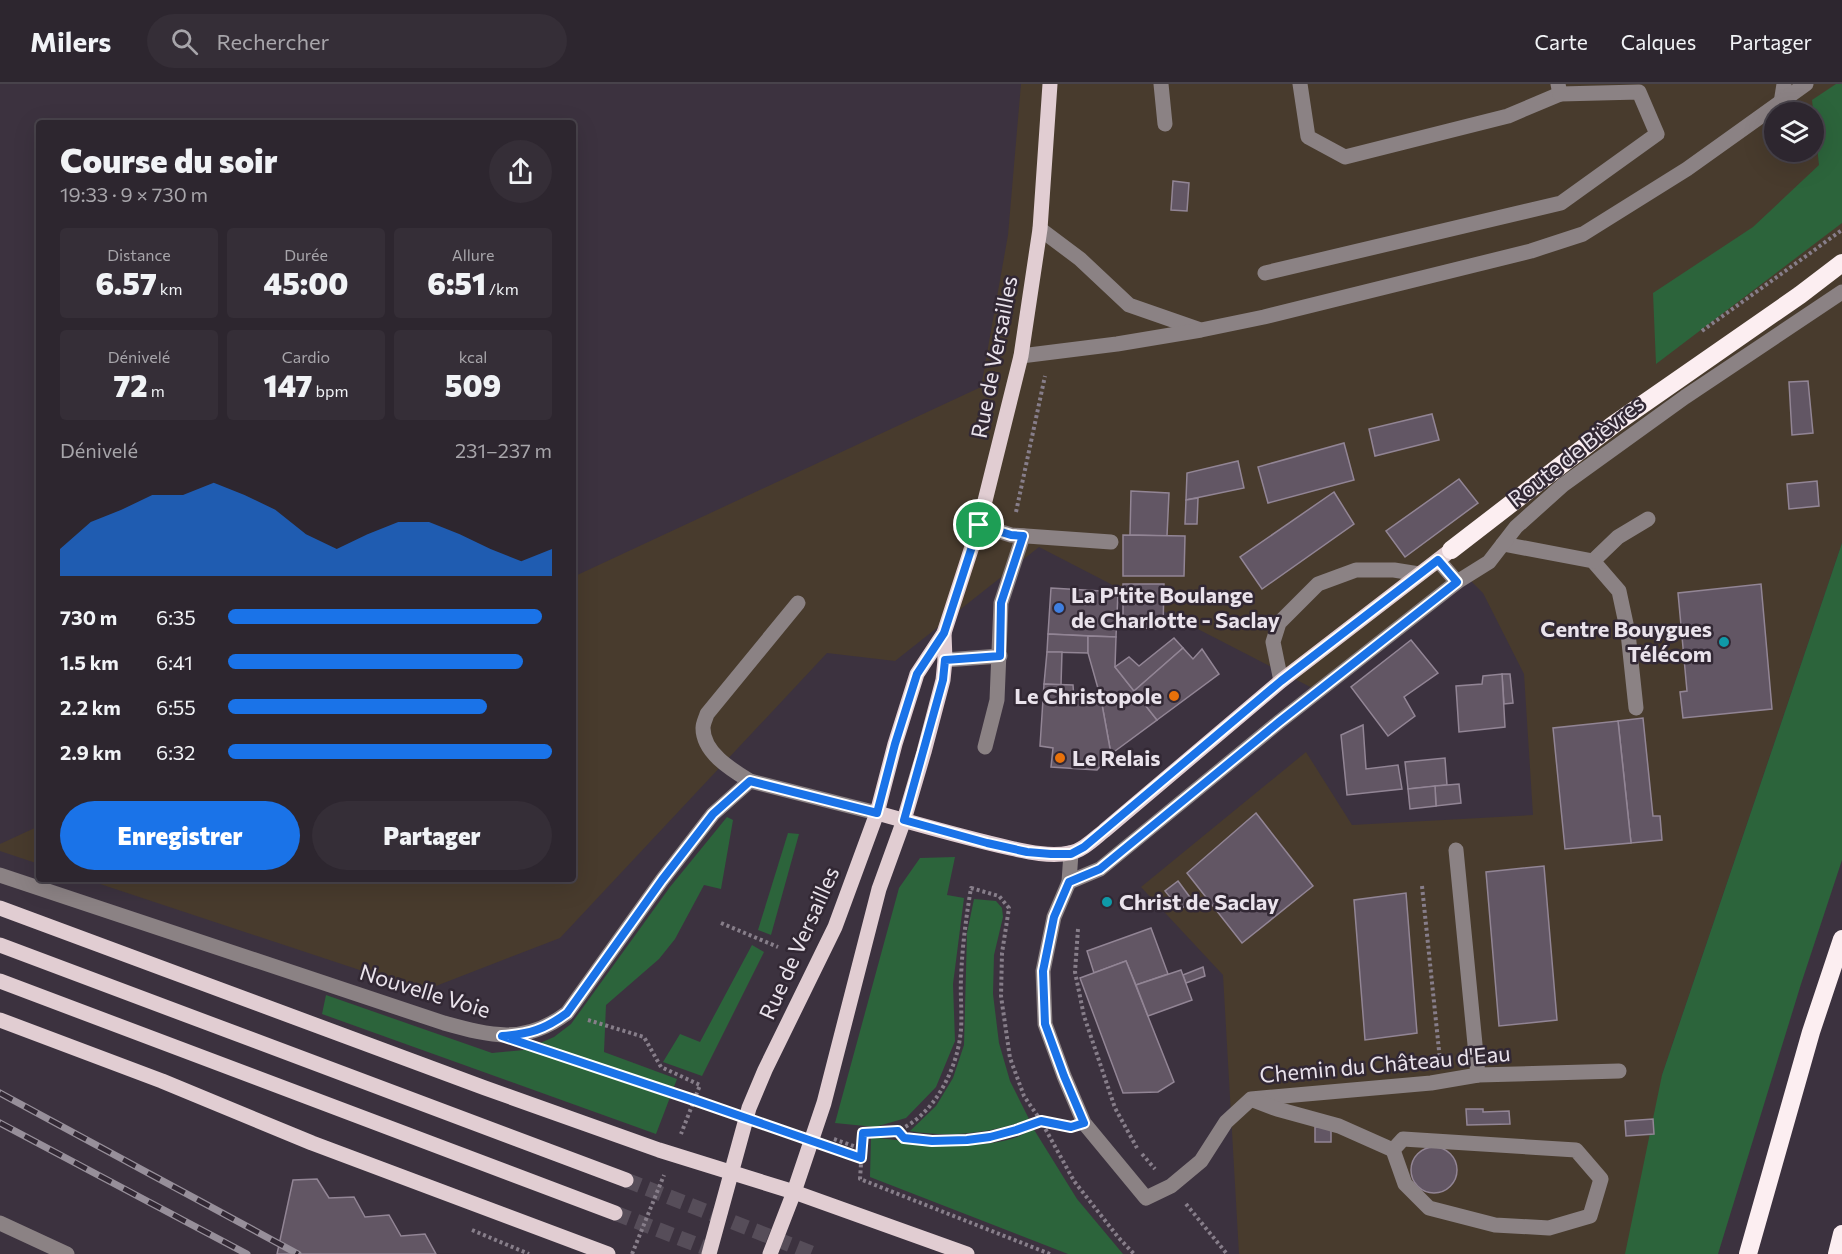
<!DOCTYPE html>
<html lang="fr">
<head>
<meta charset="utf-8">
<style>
  body { margin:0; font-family:Commissioner,sans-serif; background:#352e37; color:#f1f3f6; height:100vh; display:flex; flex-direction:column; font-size:22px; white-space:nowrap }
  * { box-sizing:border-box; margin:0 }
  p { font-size:20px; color:#a7a5aa }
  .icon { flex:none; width:33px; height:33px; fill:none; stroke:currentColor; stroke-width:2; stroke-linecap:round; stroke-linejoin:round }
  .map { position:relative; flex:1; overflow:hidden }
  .side { position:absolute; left:36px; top:36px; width:540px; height:762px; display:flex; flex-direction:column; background:#2d262f; border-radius:6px; box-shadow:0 6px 24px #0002,0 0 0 2px #48434b }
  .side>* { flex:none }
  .fabs { position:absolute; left:1764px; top:18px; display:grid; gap:12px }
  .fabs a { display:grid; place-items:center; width:60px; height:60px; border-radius:50%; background:#2d262f; box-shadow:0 6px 24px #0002,0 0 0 2px #48434b; font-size:30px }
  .pin { position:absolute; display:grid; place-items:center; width:51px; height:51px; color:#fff; margin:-26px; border:3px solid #fff; border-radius:50%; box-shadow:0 2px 6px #0007 }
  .round { display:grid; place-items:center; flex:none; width:63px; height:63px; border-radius:32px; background:#352e37 }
  .summary { display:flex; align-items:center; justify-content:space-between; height:102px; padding:0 24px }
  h1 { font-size:33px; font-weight:800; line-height:45px }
  .stats { display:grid; grid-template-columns:repeat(3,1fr); gap:9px; height:102px; padding:6px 24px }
  .stats div { display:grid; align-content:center; border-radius:6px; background:#352e37; text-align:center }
  .stats b { font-size:30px; font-weight:800 }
  .stats small { font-size:16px; font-weight:400 }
  .stats p { font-size:16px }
  .chart { height:168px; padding:12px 24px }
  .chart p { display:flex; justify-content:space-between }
  .chart svg { width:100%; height:108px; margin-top:6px; fill:#1a73e8; opacity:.7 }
  .button { display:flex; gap:12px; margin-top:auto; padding:12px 24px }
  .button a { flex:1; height:69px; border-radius:36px; background:#1a73e8; color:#fff; font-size:24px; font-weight:800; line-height:69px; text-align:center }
  .button a+a { background:#352e37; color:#f1f3f6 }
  ul { padding:0 24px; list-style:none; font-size:20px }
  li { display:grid; grid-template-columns:96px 72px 1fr; align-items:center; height:45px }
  li i { height:15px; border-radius:8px; background:#1a73e8 }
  header { display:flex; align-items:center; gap:36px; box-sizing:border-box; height:84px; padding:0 30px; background:#2d262f; border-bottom:2px solid #48434b }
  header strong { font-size:28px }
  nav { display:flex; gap:33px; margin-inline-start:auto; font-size:21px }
  .search { width:420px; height:54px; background:#352e37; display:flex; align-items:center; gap:15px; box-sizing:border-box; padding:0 21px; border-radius:33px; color:#a7a5aa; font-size:22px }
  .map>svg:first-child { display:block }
  .industrial { fill:#483b2d; fill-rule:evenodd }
  .green { fill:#2c643b }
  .building { fill:#625664; stroke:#928595; stroke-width:1.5 }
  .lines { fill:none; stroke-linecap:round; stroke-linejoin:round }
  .major-tunnel { stroke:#564d59; stroke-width:15; stroke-dasharray:15 8; stroke-linecap:butt }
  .path { stroke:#877e8a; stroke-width:4; stroke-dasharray:3 3; stroke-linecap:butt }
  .minor { stroke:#8b8284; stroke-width:15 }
  .major { stroke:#e1cdd2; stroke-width:15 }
  .highway { stroke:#fceef1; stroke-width:18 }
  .rail-casing { stroke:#978f9a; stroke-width:7 }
  .rail { stroke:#322834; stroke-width:4.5; stroke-dasharray:14; stroke-linecap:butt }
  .route-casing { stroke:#fff; stroke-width:12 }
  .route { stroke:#1a73e8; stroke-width:8 }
  .shop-dot { fill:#3f7fe0; stroke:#322834; stroke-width:2 }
  .culture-dot { fill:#0f9aa8; stroke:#322834; stroke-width:2 }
  .food-dot { fill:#e8710a; stroke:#322834; stroke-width:2 }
  .labels { text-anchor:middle; stroke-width:5; stroke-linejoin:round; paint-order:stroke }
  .street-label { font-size:22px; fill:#eae3ec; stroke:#322834 }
  .poi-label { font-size:22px; font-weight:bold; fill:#eae3ec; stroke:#322834; text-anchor:start }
</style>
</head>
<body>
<header>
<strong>Milers</strong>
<div class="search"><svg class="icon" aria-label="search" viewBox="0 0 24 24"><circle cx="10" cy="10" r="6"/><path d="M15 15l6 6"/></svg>Rechercher</div>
<nav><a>Carte</a><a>Calques</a><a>Partager</a></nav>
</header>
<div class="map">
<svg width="1842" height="1170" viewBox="0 0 1842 1170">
  <rect width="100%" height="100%" fill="#3c323f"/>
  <g class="industrial">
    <path d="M1021 0H1842V459L1662 991 1661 1037 1628 1170H1239L1223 891 1141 803 1306 668 1352 741 1533 731 1524 590 1483 509 1467 493 1322 609 1039 463 895 577 827 569 560 854 423 907 85 795H573V493L981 303 1008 151ZM1774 28H1814V68H1774Z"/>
    <polygon points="39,742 39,780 0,767 0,760"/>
  </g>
  <g class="green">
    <polygon points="1836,0 1842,0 1842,139 1656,280 1653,209 1753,143 1819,81 1812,16"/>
    <polygon points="1842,459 1842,776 1801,900 1718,1170 1625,1170 1662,991"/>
    <polygon points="727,733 733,736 721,805 704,801 675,855 659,875 606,921 604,968 677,995 656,1050 322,930 326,911 492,969 524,966 554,953 571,940 670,803"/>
    <polygon points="788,749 799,750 771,851 758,846"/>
    <polygon points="955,773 947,811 964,814 953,900 955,957 936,1003 906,1034 875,1043 835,1039 899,804 920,774"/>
    <path d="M974 815 996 817 1002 824 1003 833 994 871 993 910 999 959 1010 997 1029 1035C993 1049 949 1054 910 1047L936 1022 953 994 964 961 967 849Z"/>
    <polygon points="752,861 764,868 702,992 663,978 680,950 700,958"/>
    <path d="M1033 1044 1077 1115 1123 1170H1068L870 1093 871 1053C914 1058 976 1068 1017 1053 1022 1051 1028 1047 1033 1044Z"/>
  </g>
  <g class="building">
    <polygon points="1173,97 1189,99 1187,127 1171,126"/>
    <polygon points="1808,297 1813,349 1792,351 1789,298"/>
    <polygon points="1432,330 1439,356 1375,372 1369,345"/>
    <polygon points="1344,359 1354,396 1268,419 1258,383"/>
    <polygon points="1238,377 1244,404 1186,416 1187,389"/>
    <polygon points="1459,395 1478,419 1405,473 1386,447"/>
    <polygon points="1817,397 1819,422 1789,425 1787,400"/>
    <polygon points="1131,407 1169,409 1167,452 1130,451"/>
    <polygon points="1334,408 1354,440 1262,505 1240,473"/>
    <polygon points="1198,414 1197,440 1185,440 1186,416"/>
    <polygon points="1123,451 1185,452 1184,492 1123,492"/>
    <polygon points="1123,500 1164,500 1163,545 1123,543"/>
    <polygon points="1761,500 1772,625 1683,634 1680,608 1687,607 1678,509"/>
    <polygon points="1051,504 1118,508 1116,553 1048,550"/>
    <polygon points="1048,550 1088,552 1088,569 1047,568"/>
    <polygon points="1088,552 1116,553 1115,583 1157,636 1111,670 1101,615 1088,569"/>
    <polygon points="1174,554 1183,564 1134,607 1115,583 1129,573 1139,582"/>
    <polygon points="1411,556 1438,589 1404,613 1415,632 1388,652 1351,603"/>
    <polygon points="1183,564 1193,575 1202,565 1219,590 1157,636 1134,607"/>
    <polygon points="1047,568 1062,568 1061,601 1044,600"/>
    <polygon points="1502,590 1510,590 1513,619 1504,620"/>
    <polygon points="1502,590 1505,643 1459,648 1456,602 1482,600 1483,592"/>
    <polygon points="1044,600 1073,601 1074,615 1101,615 1111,670 1097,686 1051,683 1053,664 1040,662"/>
    <polygon points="1643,634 1653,732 1660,732 1662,756 1631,759 1618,637"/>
    <polygon points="1618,637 1631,759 1565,765 1553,644"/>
    <polygon points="1363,641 1366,685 1398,681 1402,705 1347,711 1341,651"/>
    <polygon points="1445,674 1447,701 1408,705 1405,678"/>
    <polygon points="1459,700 1461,719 1436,722 1435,702"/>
    <polygon points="1435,702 1436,722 1410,725 1408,705"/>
    <polygon points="1256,729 1313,802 1242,859 1187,789"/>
    <polygon points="1544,782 1557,936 1499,942 1486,788"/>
    <polygon points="1178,797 1192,816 1180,826 1165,807"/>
    <polygon points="1406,809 1417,949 1365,956 1354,816"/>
    <polygon points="1151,844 1168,890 1136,901 1126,877 1094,889 1087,867"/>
    <polygon points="1126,877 1174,998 1158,1008 1123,1009 1080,894"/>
    <polygon points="1203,883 1205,892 1186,899 1183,891"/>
    <polygon points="1181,886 1192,916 1148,932 1136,901"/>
    <polygon points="1466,1025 1483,1025 1483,1028 1509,1027 1510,1040 1467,1041"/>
    <polygon points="1653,1035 1654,1050 1626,1052 1625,1037"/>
    <rect x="1315" y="1043" width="16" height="15"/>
    <circle cx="1434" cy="1086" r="23"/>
    <polygon points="317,1095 329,1114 354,1113 365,1133 389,1131 401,1152 425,1150 436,1170 277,1170 293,1096"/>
  </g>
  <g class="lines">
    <g class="major-tunnel">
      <polyline points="626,1096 814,1170"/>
      <polyline points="615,1129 721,1170"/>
    </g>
    <g class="path">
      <polyline points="1702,247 1842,146"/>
      <polyline points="1016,428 1045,292"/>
      <polyline points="1422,802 1440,976"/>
      <polyline points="721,839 778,863"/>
      <polyline points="1078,845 1075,888 1084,932 1115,1024 1137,1064"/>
      <polyline points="588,936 644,953 661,983 700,1001 681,1050"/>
      <polyline points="545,966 726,1027"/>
      <polyline points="767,1041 791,1050"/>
      <polyline points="898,1047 905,1054 932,1057 967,1056 990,1053 1016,1046 1041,1037 1061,1041"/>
      <polyline points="834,1055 862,1065"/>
      <polyline points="832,1064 861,1074"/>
      <polyline points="1142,1070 1155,1085"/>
      <polyline points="1186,1120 1227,1170"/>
      <polyline points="472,1146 529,1170"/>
      <polyline points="632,1170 664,1091"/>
      <path d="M1050 1170 860 1095 863 1049C874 1049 889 1051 899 1046 933 1031 955 989 960 954 963 935 960 914 961 895 962 864 966 834 971 804L999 812 1009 824 1002 869 1001 912 1010 974 1024 1012 1041 1037 1074 1097 1118 1153 1134 1170"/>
    </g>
    <g class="minor">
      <polyline points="1161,0 1165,40"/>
      <polyline points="1300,0 1308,53 1345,73 1508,32 1560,10"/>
      <polyline points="1781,19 1784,0"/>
      <polyline points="1040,145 1080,175 1129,221 1198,245"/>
      <polyline points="1265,189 1561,119 1657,50 1639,8 1560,10 1558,0"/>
      <polyline points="1021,272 1117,260 1201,246 1264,233 1531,167 1583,150 1687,85 1806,0"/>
      <polyline points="979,441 1011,451 1111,458"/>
      <polyline points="1503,460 1593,477 1619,507 1628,549 1636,624"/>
      <polyline points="1438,476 1457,498"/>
      <polyline points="1593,477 1618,453 1648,435"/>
      <polyline points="945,576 1000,572"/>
      <polyline points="1281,597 1273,558 1279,539 1318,500 1356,486 1394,486 1419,490"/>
      <polyline points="985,663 997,616 1001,519 1023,452"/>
      <path d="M750 697C732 686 703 669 703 644 703 639 706 634 707 630L798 519"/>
      <polyline points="1456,766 1478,991"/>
      <polyline points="1071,769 1069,798 1054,833 1043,887 1045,940 1064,992 1084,1039 1146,1114 1171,1102 1201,1077 1226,1038 1251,1015 1431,999 1478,991 1619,987"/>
      <path d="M0 791 444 939C491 952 525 961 567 929L662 796 713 730 750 697 877 729"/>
      <polyline points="1069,798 1100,785 1279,638 1457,498 1489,478 1516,443 1563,401 1685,313 1842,208"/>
      <polyline points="1253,1016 1277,1025 1339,1042 1393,1066 1405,1100 1429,1124 1495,1141 1549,1144 1590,1132 1601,1095 1576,1066 1403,1055 1393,1066"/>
      <polyline points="0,1139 67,1170"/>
    </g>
    <g class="major">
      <path d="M877 729C921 741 965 754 1010 764 1028 768 1051 773 1069 769 1082 767 1094 755 1104 747L1281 597 1451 466"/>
      <polyline points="0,824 485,1004 659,1066 794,1108 967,1170"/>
      <polyline points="0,861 626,1096"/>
      <polyline points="0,897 615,1129"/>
      <polyline points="0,936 162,997 312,1059 608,1170"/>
      <polyline points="709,1170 749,1024 765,986 835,843 877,729 895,660 917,590 944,549 979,441 1021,272 1040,145 1050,0"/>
      <polyline points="770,1170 794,1108 824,1019 879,805 904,736 924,668 943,596 945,576 944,549"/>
    </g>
    <g class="highway">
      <polyline points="1451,466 1613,341 1800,211 1842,179"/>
      <polyline points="1748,1170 1811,948 1842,855"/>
      <polyline points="1837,1170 1842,1150"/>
    </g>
    <g class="rail-casing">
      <g id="rail">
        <polyline points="0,1009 298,1170"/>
        <polyline points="0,1039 247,1170"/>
      </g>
    </g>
    <use href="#rail" class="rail"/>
  </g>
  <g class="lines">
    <g class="route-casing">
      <path id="route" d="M979 441 1011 451 1023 452 1001 519 1000 572 945 576 943 596 904 736 987 759 1027 768 1051 770H1071L1084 763 1281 597 1438 476 1457 498 1279 638 1100 785 1069 798 1054 833 1043 887 1045 940 1064 992 1084 1039 1071 1043 1041 1037 1016 1046 990 1053 967 1056 932 1057 904 1054 898 1047 863 1049 861 1074 694 1016 502 952C529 950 544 946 567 929L662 796 713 730 750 697 877 729 895 660 917 590 944 549Z"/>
    </g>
    <use href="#route" class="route"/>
  </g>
  <circle class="shop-dot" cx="1059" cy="524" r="6"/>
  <g class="culture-dot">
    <circle cx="1724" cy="558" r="6"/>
    <circle cx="1107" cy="818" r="6"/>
  </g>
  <g class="food-dot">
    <circle cx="1174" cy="612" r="6"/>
    <circle cx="1060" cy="674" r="6"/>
  </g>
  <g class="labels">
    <g class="street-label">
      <text transform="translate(994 273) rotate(-79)" y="8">Rue de Versailles</text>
      <text transform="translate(1576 367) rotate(-38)" y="8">Route de Bièvres</text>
      <text transform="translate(799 859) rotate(-66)" y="8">Rue de Versailles</text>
      <text transform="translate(425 907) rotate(17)" y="8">Nouvelle Voie</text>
      <text transform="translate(1385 980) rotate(-5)" y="8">Chemin du Château d'Eau</text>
    </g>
    <g class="poi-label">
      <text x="1071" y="519">La P'tite Boulange<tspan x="1071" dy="25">de Charlotte - Saclay</tspan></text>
      <text x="1712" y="553" text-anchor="end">Centre Bouygues<tspan x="1712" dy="25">Télécom</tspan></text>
      <text x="1162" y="620" text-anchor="end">Le Christopole</text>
      <text x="1072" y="682">Le Relais</text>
      <text x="1119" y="826">Christ de Saclay</text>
    </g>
  </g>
</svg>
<div class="fabs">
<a><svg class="icon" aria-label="layers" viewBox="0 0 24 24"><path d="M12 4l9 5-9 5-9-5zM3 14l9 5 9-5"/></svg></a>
</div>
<div class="pin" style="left:979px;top:441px;background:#1e9e55"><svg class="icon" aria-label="arrive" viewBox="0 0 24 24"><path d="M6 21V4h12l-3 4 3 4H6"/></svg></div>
<section class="side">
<div class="summary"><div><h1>Course du soir</h1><p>19:33 · 9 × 730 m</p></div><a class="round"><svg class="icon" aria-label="share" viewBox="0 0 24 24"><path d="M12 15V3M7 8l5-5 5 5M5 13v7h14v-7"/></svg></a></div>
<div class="stats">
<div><p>Distance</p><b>6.57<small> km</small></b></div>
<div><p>Durée</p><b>45:00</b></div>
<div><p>Allure</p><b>6:51<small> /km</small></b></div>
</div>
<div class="stats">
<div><p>Dénivelé</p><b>72<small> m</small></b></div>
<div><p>Cardio</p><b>147<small> bpm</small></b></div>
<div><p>kcal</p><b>509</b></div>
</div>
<div class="chart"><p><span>Dénivelé</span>231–237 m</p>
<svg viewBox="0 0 160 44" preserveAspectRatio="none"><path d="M0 44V33L10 22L20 17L30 11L40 11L50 6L60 11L70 17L80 27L90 33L100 27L110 22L120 22L130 27L140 33L150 38L160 33V44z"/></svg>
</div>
<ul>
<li><b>730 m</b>6:35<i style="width:97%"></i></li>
<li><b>1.5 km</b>6:41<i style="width:91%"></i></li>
<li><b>2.2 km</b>6:55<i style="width:80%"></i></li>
<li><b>2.9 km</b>6:32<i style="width:100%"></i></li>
</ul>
<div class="button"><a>Enregistrer</a><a>Partager</a></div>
</section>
</div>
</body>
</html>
